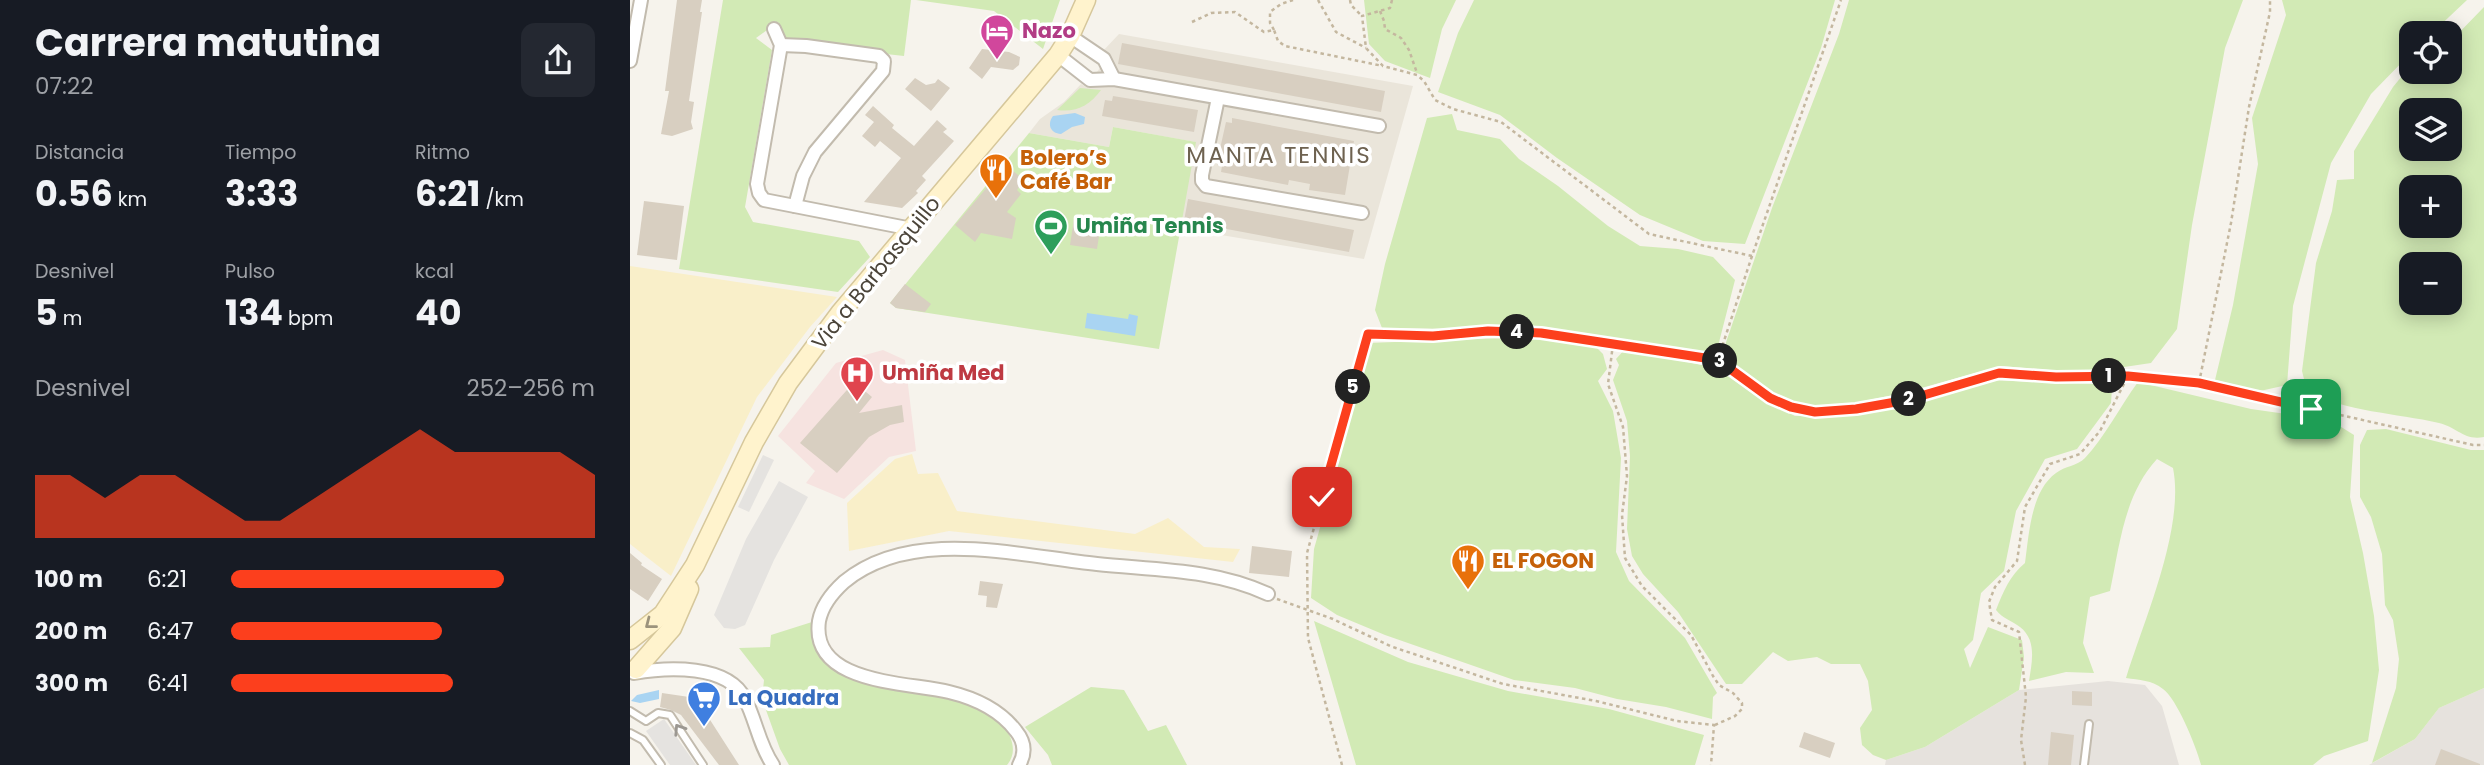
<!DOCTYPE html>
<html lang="es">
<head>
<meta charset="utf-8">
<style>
  body { margin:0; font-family:Poppins,sans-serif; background:#242831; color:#f1f3f6; height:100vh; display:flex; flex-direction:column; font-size:26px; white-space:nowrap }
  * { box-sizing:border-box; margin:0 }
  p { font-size:23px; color:#9ea1a6 }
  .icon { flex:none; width:38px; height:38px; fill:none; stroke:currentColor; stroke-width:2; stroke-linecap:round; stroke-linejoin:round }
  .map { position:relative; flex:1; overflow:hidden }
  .drawer { display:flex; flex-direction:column; background:#171b24; width:630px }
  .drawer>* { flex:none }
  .controls { position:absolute; left:1769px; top:21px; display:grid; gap:14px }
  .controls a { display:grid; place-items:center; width:63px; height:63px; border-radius:14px; background:#171b24; box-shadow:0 4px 18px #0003; font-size:35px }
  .pin { position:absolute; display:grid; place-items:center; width:60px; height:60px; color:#fff; margin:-30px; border-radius:14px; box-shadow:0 4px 10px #0006 }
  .km { position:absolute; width:35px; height:35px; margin:-18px; border-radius:50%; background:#222; color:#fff; font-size:19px; line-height:35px; text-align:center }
  .round { display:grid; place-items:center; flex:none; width:74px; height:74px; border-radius:14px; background:#242831 }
  .head { display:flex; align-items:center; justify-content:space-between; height:119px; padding:0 35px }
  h1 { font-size:38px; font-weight:700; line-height:52px }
  .figures { display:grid; grid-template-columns:repeat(3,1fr); gap:10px; height:119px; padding:7px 35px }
  .figures div { display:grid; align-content:center }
  .figures b { font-size:35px; font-weight:700 }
  .figures small { font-size:19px; font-weight:400 }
  .figures p { font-size:19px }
  .chart { height:196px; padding:14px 35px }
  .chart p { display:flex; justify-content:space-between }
  .chart svg { width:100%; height:126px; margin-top:7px; fill:#fc3f1d; opacity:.7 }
  ul { padding:0 35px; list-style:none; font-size:23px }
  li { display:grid; grid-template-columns:112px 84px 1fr; align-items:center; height:52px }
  li i { height:18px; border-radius:9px; background:#fc3f1d }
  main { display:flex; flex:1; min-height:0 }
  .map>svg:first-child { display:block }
  .residential { fill:#eae5da }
  .industrial { fill:#e6e2dd }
  .medical { fill:#f6e3e0 }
  .green { fill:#d2eab5; fill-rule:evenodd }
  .sand { fill:#f9efc9 }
  .parking { fill:#e5e3e0 }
  .water { fill:#a9d4f2 }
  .building { fill:#d8cfc1 }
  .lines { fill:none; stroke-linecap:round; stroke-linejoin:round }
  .service-casing { stroke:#c2bbae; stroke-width:10 }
  .minor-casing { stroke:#c2bbae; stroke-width:16 }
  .secondary-casing { stroke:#d6c79b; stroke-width:21 }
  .path { stroke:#c4b79f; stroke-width:2.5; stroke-dasharray:3.5 3.5; stroke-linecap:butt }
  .service { stroke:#fff; stroke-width:6 }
  .minor { stroke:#fff; stroke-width:12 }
  .secondary { stroke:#fff3cd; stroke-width:18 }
  .oneway { stroke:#9c937c }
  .oneway2 { stroke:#9c9892 }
  .route-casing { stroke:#fff; stroke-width:14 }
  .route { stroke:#fc3f1d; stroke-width:9 }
  .labels { text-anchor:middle; stroke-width:7; stroke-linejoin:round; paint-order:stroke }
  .hotel-label { font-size:21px; font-weight:bold; fill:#b23c85; stroke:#fff; text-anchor:start }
  .food-label { font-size:21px; font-weight:bold; fill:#c56008; stroke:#fff; text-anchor:start }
  .leisure-label { font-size:21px; font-weight:bold; fill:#27864d; stroke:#fff; text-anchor:start }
  .street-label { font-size:21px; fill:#4b4439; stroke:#fff }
  .health-label { font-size:21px; font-weight:bold; fill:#be3a42; stroke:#fff; text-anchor:start }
  .shop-label { font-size:21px; font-weight:bold; fill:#366cbe; stroke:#fff; text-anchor:start }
  .neighbourhood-label { font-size:23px; letter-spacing:2px; fill:#6e6250; stroke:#fff }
</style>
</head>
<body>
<main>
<section class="drawer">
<div class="head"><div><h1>Carrera matutina</h1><p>07:22</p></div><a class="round"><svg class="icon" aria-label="share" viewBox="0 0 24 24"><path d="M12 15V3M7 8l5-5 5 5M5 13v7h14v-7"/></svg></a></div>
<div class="figures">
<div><p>Distancia</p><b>0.56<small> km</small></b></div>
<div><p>Tiempo</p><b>3:33</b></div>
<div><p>Ritmo</p><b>6:21<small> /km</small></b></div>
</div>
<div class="figures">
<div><p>Desnivel</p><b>5<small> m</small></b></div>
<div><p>Pulso</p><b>134<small> bpm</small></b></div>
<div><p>kcal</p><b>40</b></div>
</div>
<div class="chart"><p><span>Desnivel</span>252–256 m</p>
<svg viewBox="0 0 160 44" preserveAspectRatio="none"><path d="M0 44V22L10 22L20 30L30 22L40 22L50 30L60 38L70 38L80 30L90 22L100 14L110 6L120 14L130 14L140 14L150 14L160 22V44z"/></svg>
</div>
<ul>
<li><b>100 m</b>6:21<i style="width:75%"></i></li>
<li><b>200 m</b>6:47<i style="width:58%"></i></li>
<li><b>300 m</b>6:41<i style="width:61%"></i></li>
</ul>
</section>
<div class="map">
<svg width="1854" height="765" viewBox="0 0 1854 765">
  <rect width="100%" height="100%" fill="#f6f3ec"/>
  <polygon class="residential" points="489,34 783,86 734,259 549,228 565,142 483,127 479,147 399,133 410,119 434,102 451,84 456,87 478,57 472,52"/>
  <g class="industrial">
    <polygon points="1478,681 1515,685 1532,706 1549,765 1255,765 1256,760 1295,747 1389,690"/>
    <polygon points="1854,688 1854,765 1739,765 1785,739 1809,708"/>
  </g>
  <polygon class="medical" points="253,350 275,360 286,451 259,457 214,499 176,483 185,471 148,436 206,363"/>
  <g class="green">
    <polygon points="93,0 281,0 274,56 157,43 148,22 126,38 142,50 115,207 123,222 229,241 240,257 208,292 49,269"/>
    <polygon points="286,0 430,0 413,49 364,11"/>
    <polygon points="734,0 826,0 812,29 800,78 755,61 739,44"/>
    <polygon points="844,0 1205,0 1191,48 1115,244 1073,241 1010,215 927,158 870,115 808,92 828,33"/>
    <polygon points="1219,0 1613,0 1595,48 1562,225 1547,329 1521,363 1454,373 1371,366 1273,393 1210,406 1171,405 1132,388 1092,354 1142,208 1209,34"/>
    <polygon points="1652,0 1837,0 1802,33 1782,33 1781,53 1741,94 1701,163 1663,306 1657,385 1630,391 1585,380 1603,305 1628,164 1622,118 1656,15"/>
    <path d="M1854 7V437C1834 441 1827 427 1809 423 1766 413 1716 412 1677 391L1672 371 1686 263 1702 211 1707 180 1724 179V151L1763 87 1781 65 1782 72H1820V42ZM1782 110H1820V149H1782ZM1782 187H1820V226H1782ZM1782 264H1820V303H1782Z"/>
    <path d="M450 88 471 90C460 105 446 113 427 110Z"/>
    <polygon points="822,114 827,130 870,139 889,159 928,186 978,226 1010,246 1048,249 1083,257 1105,280 1086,354 898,325 836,329 752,328 745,310 755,264 797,118"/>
    <polygon points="483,127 566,142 529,349 266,308 260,303 399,133 479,147"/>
    <polygon points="899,337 965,346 973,354 977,369 968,381 983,411 991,458 986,552 999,581 1055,638 1087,693 1083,697 1082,719 1036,707 987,699 945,688 884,680 755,635 707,615 681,598 684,549 734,371 738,343"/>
    <polygon points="995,349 1086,368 1125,395 1165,416 1212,415 1267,408 1356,380 1470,384 1482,388 1481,403 1447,449 1415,459 1386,511 1374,571 1351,593 1343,640 1334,649 1340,668 1358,627 1392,640 1394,657 1389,690 1295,747 1256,760 1243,755 1232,745 1230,728 1242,710 1238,681 1230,664 1201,664 1187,657 1158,661 1143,652 1112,684 1096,684 1048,612 1013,574 1002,556 997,529 1000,456 997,421 983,380 989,365 986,359"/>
    <path d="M1508 382 1621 409 1700 420 1724 435 1720 497 1733 553 1744 616 1749 670 1738 741 1694 756 1683 765H1571C1567 748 1547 699 1533 689 1522 680 1509 680 1496 678 1514 620 1555 528 1543 468L1527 459C1494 495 1490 544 1480 591L1460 597 1453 643 1464 673 1436 672 1399 681C1402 662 1407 640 1390 627 1381 620 1373 619 1366 610 1373 592 1380 575 1395 563 1399 534 1401 491 1426 473 1435 466 1447 466 1455 458 1474 438 1491 405 1508 382Z"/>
    <polygon points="1756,429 1841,450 1854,450 1854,688 1809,708 1785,739 1742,763 1766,688 1769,659 1763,620 1755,605 1752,554 1741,517 1730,497 1730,445 1737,430"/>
    <polygon points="684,621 778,662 878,691 979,709 1074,735 1065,765 726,765"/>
    <path d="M182 622C184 634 186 648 194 658 217 687 282 690 318 696 340 708 372 710 381 739 384 748 384 757 377 765H159L150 749 132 699 134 680 109 648 140 647 141 635Z"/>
    <polygon points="461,687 494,690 518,731 536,725 557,765 422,765 418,755 395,727"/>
  </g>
  <g class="sand">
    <polygon points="0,266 207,297 180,327 127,397 41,576 0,544"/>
    <polygon points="282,454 288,474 308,473 327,511 505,534 538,518 574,547 610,549 603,562 319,531 219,551 217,503 265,459"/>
  </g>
  <g class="parking">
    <polygon points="133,455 144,460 119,512 108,507"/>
    <polygon points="149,481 178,497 144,560 115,625 105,629 94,628 84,615 116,539"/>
    <polygon points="34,719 66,765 40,765 16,731"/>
  </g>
  <g class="water">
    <path d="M445 113 455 117 454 124 442 127 431 134C420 133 417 124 423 116Z"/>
    <polygon points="457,313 498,319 499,314 508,316 505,336 455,328"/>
    <polygon points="29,690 29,699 10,703 1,701 7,695"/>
  </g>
  <g class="building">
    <polygon points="47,0 72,0 70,12 72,12 59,101 64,102 61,122 63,129 42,136 31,134 39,91 35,91"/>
    <polygon points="492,43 755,91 751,112 488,64"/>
    <polygon points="352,49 379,52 390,57 389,65 383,70 361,67 352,79 339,68"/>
    <polygon points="285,78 296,85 305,83 308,79 320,88 301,111 275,89"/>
    <polygon points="483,96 568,110 564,132 472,116 475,100 482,101"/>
    <polygon points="243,106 264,125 262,128 284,146 307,120 317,129 313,132 324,141 292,176 296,180 286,191 288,193 272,208 234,202 271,158 250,141 245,147 232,136 244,122 235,115"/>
    <polygon points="602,118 724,141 715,195 679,190 680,184 659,180 658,185 591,172 592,166 587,165 590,149 596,122 602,123"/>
    <polygon points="376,165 394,180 387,190 391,194 377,212 386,218 382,239 351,233 345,242 325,225"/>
    <polygon points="558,199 724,230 719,252 554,221"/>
    <polygon points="14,201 54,206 47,260 7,255"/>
    <polygon points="444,219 471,223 467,249 440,245"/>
    <polygon points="275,284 301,304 295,312 266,308 260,303"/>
    <polygon points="224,382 242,397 229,413 272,405 274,422 260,425 239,437 207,473 170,443"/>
    <polygon points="622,546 662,551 659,577 619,573"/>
    <polygon points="0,553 12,563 11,565 32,579 18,601 0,589"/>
    <polygon points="350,581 373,584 367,608 356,607 357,596 348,595"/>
    <polygon points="1442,691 1462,692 1462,706 1442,705"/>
    <polygon points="32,693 66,698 109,765 89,765 51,715 41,710 30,707"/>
    <polygon points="1174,732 1205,743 1200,758 1169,747"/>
    <polygon points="1421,732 1444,735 1441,765 1418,765"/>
    <polygon points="1811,749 1850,764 1850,765 1805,765"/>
  </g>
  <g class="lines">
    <g class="service-casing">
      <g id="service">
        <polyline points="0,711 16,721 28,713 40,715 73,765"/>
        <polyline points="0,733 13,740 31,765"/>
        <polyline points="1454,765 1459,724"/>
      </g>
    </g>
    <g class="minor-casing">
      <g id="minor">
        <polyline points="144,29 151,45 127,184 129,193 134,200 282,229"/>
        <polyline points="440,36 474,59 484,79"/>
        <polyline points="151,45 176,46 249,56 254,61 253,71 185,152 173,176 165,206"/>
        <polyline points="428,55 460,80 484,79 749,126"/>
        <polyline points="0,61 11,0"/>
        <polyline points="588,98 572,175 572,181 576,186 732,213"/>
        <path d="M4 673C37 667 98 664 115 699 126 720 129 745 143 765"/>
        <path d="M389 765C396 753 395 742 386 731 370 710 344 698 319 692 279 682 180 685 189 621 192 605 203 592 214 582 282 526 388 556 467 564 525 570 585 569 638 594"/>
      </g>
    </g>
    <g class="secondary-casing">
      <g id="secondary">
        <polyline points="0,640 33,614 65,565 124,442 158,383 210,313 428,55 440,36 456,0"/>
        <polyline points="6,669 42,628 59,589"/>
      </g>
    </g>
    <g class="path">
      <polyline points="688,0 706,32 736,48"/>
      <polyline points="720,0 721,5 732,16"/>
      <polyline points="762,0 760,8 732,16 736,48 753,66 787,75 794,81 805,100 823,109 871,122 1019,234 1122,256 1211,0"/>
      <polyline points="750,11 754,21 755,29 771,38 779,50 787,73"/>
      <polyline points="562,22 581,13 605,12 634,32 644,30 648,41 655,46 753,66"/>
      <polyline points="644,30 640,23 640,12 651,4 663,0"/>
      <polyline points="983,344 978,384 993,427 997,476 992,515 995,558 1012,586 1061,635 1083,676 1089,685 1103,693 1112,703 1112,709 1105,716 1085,725"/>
      <polyline points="1088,359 1122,256"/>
      <polyline points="1569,383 1601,223 1619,107 1640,12 1640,0"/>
      <polyline points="647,599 703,619 760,646 873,684 966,701 1047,721 1084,725 1081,765"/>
      <polyline points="712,765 678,638 677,553 738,334 803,336 858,331 911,333 1088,360 1140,398 1161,407 1185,412 1226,409 1277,400 1369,373 1426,377 1498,376 1569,383 1843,445 1854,445"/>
      <polyline points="1395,765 1391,740 1396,697 1389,632 1362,620 1359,602 1365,587 1387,561 1395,507 1420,464 1450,454 1470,431 1498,376"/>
    </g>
    <use href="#service" class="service"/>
    <use href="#minor" class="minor"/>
    <use href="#secondary" class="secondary"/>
  </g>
  <defs><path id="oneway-chevron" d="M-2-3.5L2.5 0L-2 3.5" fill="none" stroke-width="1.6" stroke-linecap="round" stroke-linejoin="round" transform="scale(1.75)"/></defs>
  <use class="oneway" href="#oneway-chevron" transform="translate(20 624) rotate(142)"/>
  <use class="oneway2" href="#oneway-chevron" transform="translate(49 729) rotate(-123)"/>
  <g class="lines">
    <g class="route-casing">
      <polyline id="route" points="692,497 738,334 803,336 858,331 911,333 1088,360 1140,398 1161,407 1185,412 1226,409 1277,400 1369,373 1426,377 1498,376 1569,383 1681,409"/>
    </g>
    <use href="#route" class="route"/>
  </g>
  <defs>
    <g id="hotel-pin" transform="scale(1.75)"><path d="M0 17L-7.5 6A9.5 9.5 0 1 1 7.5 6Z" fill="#d1479c" stroke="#fff"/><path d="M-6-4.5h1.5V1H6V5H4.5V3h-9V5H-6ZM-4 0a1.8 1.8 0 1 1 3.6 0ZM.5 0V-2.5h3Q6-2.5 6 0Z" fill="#fff"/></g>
    <g id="restaurant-pin" transform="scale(1.75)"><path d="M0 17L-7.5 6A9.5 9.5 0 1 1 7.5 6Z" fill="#e8710a" stroke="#fff"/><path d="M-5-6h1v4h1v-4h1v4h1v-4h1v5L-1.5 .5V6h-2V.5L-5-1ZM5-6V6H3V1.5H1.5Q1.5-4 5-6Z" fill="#fff"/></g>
    <g id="stadium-pin" transform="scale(1.75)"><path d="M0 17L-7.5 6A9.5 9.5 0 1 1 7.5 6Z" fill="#2e9e5b" stroke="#fff"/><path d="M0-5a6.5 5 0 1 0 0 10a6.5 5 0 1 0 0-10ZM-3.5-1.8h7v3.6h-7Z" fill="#fff"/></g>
    <g id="hospital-pin" transform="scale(1.75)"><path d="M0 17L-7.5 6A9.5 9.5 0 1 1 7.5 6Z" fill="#e0444e" stroke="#fff"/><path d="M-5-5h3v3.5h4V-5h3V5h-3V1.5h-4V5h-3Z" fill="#fff"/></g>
    <g id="supermarket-pin" transform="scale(1.75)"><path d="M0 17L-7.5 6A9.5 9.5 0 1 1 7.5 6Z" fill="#3f7fe0" stroke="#fff"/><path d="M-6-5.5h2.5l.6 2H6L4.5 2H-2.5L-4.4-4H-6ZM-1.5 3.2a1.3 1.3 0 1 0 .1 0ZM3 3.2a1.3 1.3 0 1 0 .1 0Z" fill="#fff"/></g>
  </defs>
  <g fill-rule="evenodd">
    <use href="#hotel-pin" x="367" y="31"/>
    <use href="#restaurant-pin" x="366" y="170"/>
    <use href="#stadium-pin" x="421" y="226"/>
    <use href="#hospital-pin" x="227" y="373"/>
    <use href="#restaurant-pin" x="838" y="561"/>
    <use href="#supermarket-pin" x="74" y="698"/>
  </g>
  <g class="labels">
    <g class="hotel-label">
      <text x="392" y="38">Nazo</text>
    </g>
    <g class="food-label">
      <text x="390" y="165">Bolero’s<tspan x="390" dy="24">Café Bar</tspan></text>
      <text x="862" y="568">EL FOGON</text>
    </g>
    <g class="leisure-label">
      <text x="446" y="233">Umiña Tennis</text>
    </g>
    <g class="street-label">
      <text transform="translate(246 273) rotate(-51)" y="7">Via a Barbasquillo</text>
    </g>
    <g class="health-label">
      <text x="252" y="380">Umiña Med</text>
    </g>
    <g class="shop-label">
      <text x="98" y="705">La Quadra</text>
    </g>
    <g class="neighbourhood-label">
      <text x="649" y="163">MANTA TENNIS</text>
    </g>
  </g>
</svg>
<div class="controls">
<a><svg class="icon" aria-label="locate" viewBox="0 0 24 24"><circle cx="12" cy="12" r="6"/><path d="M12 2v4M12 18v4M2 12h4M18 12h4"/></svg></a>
<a><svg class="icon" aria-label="layers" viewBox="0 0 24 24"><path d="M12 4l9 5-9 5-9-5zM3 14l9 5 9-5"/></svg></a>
<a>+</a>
<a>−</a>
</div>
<div class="pin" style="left:1681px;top:409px;background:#1e9e55"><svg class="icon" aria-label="arrive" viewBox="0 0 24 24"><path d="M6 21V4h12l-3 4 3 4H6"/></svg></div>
<div class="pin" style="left:692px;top:497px;background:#d93025"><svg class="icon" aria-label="check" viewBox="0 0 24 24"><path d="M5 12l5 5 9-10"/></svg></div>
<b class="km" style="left:1479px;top:376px">1</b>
<b class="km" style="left:1279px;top:399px">2</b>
<b class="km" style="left:1090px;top:361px">3</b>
<b class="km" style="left:887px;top:332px">4</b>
<b class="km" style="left:723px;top:387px">5</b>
</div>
</main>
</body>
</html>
